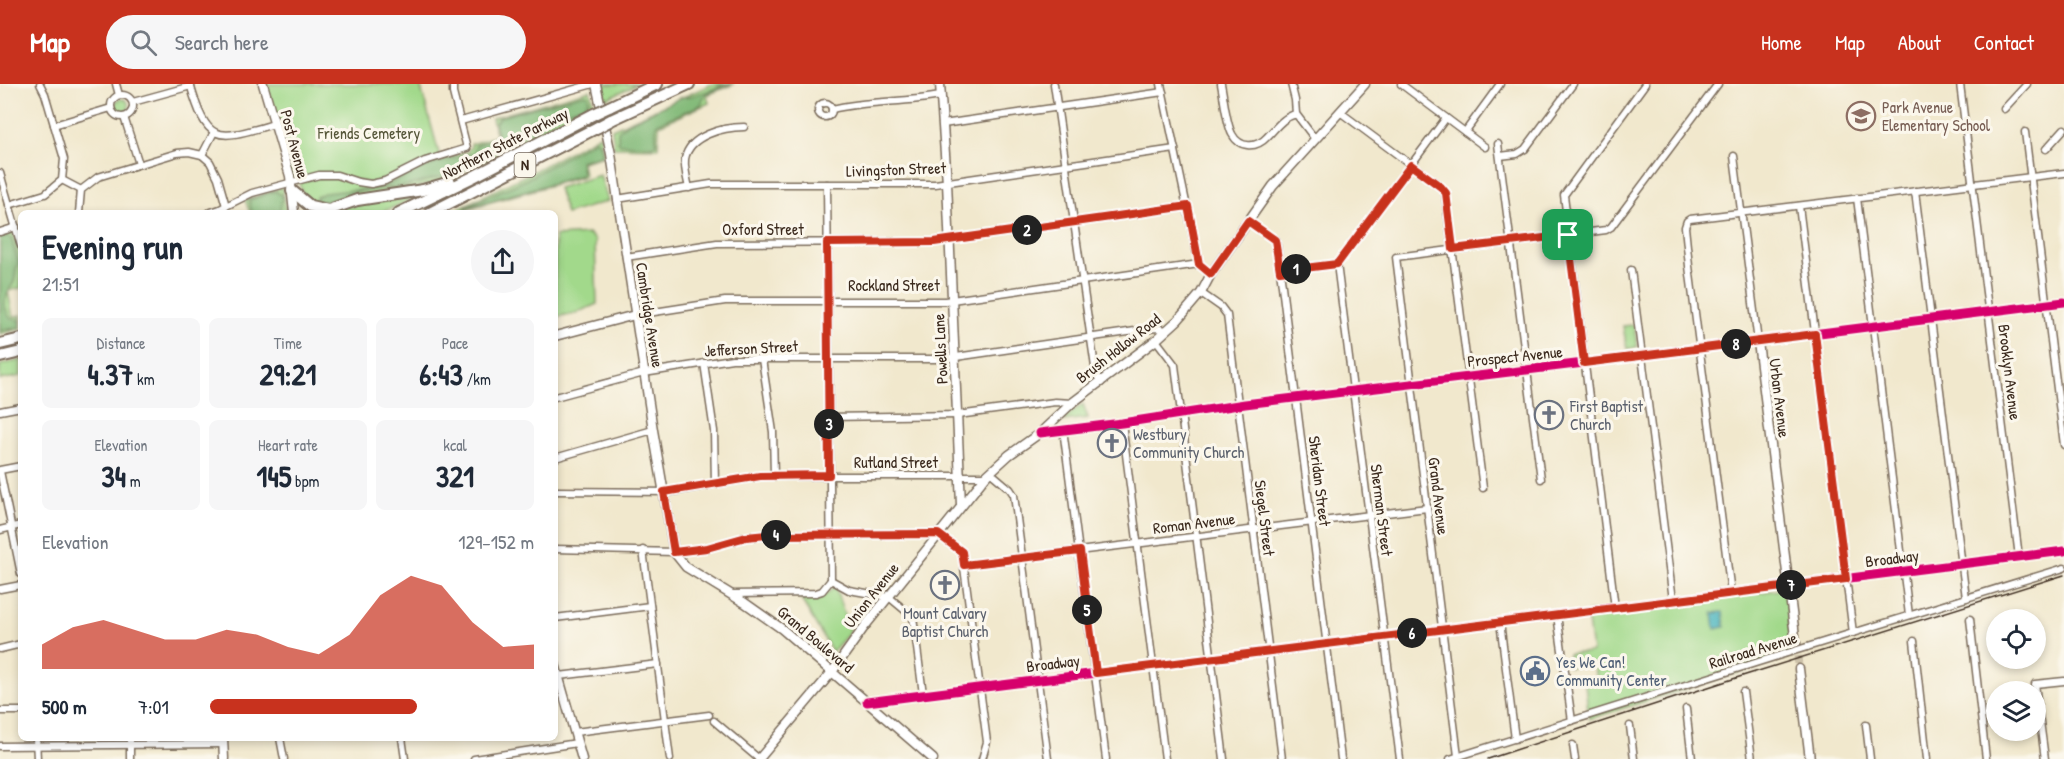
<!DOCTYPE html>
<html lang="en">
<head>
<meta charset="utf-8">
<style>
  body { margin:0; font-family:"Patrick Hand",sans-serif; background:#f6f6f7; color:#1f2937; height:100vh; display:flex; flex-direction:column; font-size:22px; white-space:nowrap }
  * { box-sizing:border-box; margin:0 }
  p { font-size:20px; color:#747a83 }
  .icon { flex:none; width:33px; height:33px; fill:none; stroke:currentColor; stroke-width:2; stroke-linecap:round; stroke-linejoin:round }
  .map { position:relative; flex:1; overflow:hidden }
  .side { position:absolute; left:18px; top:126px; width:540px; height:531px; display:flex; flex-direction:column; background:#fff; border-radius:9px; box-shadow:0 3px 9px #0003 }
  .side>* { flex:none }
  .fabs { position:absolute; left:1986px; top:525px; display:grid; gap:12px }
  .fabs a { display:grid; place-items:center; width:60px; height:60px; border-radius:50%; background:#fff; box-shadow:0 3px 9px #0003; font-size:30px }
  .pin { position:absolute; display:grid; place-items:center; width:51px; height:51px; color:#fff; margin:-26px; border-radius:12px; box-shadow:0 3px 9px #0006 }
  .km { position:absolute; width:30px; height:30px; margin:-15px; border-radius:50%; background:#222; color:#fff; font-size:16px; line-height:30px; text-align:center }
  .round { display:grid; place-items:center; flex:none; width:63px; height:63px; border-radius:32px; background:#f6f6f7 }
  .overview { display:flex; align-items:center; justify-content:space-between; height:102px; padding:0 24px }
  h1 { font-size:33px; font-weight:700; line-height:45px }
  .figures { display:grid; grid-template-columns:repeat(3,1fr); gap:9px; height:102px; padding:6px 24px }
  .figures div { display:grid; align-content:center; border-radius:9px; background:#f6f6f7; text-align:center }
  .figures b { font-size:30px; font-weight:700 }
  .figures small { font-size:16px; font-weight:400 }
  .figures p { font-size:16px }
  .chart { height:168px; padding:12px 24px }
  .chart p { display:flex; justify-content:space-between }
  .chart svg { width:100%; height:108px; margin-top:6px; fill:#c8321e; opacity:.7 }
  ul { padding:0 24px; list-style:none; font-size:20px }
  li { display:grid; grid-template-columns:96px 72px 1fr; align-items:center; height:45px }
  li i { height:15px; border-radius:8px; background:#c8321e }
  header { display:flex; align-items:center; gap:36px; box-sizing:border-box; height:84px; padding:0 30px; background:#c8321e; color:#fff }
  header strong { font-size:28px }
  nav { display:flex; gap:33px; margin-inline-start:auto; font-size:21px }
  .search { width:420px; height:54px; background:#f6f6f7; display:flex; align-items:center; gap:15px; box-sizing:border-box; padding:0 21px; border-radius:33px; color:#747a83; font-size:22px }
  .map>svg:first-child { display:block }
  .green { fill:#a2d98b; stroke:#6e8254; stroke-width:1.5 }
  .forest { fill:#81b977; stroke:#5e724a; stroke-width:1.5 }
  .water { fill:#44b4bd; stroke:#406f6e; stroke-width:1.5 }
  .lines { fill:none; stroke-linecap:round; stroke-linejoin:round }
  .secondary-tunnel { stroke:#cdc2aa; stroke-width:8; stroke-dasharray:8 4; stroke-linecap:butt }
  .street-casing { stroke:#7b6c5b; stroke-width:9 }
  .secondary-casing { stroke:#7b6c5b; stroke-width:11 }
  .highway-casing { stroke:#7b6c5b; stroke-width:14 }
  .street { stroke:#fff; stroke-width:6 }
  .secondary { stroke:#fff; stroke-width:8 }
  .highway { stroke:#fff; stroke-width:10 }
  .rail { stroke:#3b2a1e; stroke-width:1.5 }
  .street-bridge-casing { stroke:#7b6c5b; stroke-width:9; stroke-linecap:butt }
  .highway-bridge-casing { stroke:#7b6c5b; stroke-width:14; stroke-linecap:butt }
  .street-bridge { stroke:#fff; stroke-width:6 }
  .highway-bridge { stroke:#fff; stroke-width:10 }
  .cycleway-casing { stroke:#fbf7ec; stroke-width:13 }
  .cycleway { stroke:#d6006c; stroke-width:9 }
  .route-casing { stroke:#fff; stroke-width:12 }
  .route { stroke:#c8321e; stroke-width:8 }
  .labels { text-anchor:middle; stroke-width:6; stroke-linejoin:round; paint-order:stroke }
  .shield { fill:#fbf7ec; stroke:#75685c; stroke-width:1.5 }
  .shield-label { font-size:15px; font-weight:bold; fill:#3b2a1e }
  .education-label { font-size:16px; fill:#785e54; stroke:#fbf7ec; text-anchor:start }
  .park-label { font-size:16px; fill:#555639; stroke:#fbf7ec }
  .street-label { font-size:16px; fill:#3b2a1e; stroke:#fbf7ec }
  .worship-label { font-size:16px; fill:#5b616d; stroke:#fbf7ec; text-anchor:start }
  .service-label { font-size:16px; fill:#4e5e75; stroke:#fbf7ec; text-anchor:start }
</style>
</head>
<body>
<header>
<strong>Map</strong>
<div class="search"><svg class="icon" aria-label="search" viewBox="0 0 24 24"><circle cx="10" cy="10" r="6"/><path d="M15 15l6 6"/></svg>Search here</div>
<nav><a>Home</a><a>Map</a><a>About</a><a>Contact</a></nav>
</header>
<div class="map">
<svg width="2064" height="675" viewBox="0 0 2064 675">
  <rect width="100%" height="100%" fill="#fbf7ec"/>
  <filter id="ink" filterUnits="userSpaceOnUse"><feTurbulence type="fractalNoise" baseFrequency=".0167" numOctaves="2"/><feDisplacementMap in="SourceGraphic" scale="12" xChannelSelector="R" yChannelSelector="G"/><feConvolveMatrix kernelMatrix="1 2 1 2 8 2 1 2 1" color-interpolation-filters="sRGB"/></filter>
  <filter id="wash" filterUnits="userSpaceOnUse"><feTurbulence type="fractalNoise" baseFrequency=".008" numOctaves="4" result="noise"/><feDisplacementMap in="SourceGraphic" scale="24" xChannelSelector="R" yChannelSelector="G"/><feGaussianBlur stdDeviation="1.35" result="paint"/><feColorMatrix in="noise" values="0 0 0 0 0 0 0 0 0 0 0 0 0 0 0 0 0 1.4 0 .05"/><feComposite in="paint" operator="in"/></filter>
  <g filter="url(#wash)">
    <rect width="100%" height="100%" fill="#f1e8cd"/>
    <g class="green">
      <polygon points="263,0 420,0 440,73 371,100 336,91 291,98"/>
      <polygon points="602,0 637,0 606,15"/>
      <polygon points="712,0 734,0 707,11 709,19 659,41 658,64 614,63 612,45"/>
      <path d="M590 6 594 22 442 98 327 121C312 121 302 112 299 98L322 93H334L361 101 372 103 381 101 428 79 467 68 471 63V60L496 52 492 34Z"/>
      <circle cx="122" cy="22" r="7"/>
      <polygon points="600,51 604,72 582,78 584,92 459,127 459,129 449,129 532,88"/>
      <polygon points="600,91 608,117 566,130 558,104"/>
      <polygon points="282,103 286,129 250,129 245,116"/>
      <polygon points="420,112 380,129 325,129 335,124"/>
      <polygon points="11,148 13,148 21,173 21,204 8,207 13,233 21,231 21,245 0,250 0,152"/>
      <polygon points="589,150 595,156 597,220 576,229 555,233 555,152"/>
      <polygon points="1634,241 1637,263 1627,265 1623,242"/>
      <polygon points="21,276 21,292 0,296 0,281"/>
      <polygon points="1083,320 1088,334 1064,337 1064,335"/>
      <polygon points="835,503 850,548 832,568 801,515 820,515"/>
      <polygon points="1786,505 1792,572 1589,635 1585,600 1596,597 1594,581 1569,583 1568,570 1592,568 1587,529"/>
    </g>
    <g class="forest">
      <path d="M725 0H731L705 10 701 21 658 39 656 41V60L653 62 620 60 618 58V47L626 40 682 13C694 14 713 4 725 0Z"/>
      <polygon points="585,10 588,11 589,16 584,22 564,28 453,90 407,102 357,108 329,118 319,118 316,115 316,113 324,109 383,103 425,83 473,69 476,61 497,54 495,39 499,33"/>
      <polygon points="595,56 599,58 602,71 580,77 582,89 579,92 468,123 464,123 523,97"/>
      <polygon points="275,107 282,111 280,129 252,129 249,116"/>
      <path d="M8 152 11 154 19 179C14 185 17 191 14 198 6 211 0 220 11 235L21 236V243L0 247V154Z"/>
    </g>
    <polygon class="water" points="1723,528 1725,543 1715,545 1713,529"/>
  </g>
  <g filter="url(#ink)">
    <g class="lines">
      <polyline class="secondary-tunnel" points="1796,560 1799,585"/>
      <g class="street-casing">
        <g id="street">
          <polyline points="116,0 119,11"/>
          <path d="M190 0C208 62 217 56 274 40"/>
          <polyline points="1054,0 1096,290 1101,299"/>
          <polyline points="1161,0 1199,180 1211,190"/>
          <path d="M1221 0C1224 14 1226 38 1232 50 1240 65 1257 64 1267 53 1276 44 1283 33 1296 30"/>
          <polyline points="1291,0 1295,16 1296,30 1315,55"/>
          <polyline points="1401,0 1485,63"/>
          <polyline points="1960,0 2019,473"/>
          <circle cx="122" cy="22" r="11"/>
          <polyline points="133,18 191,2"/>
          <circle cx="825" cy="26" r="7"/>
          <path d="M832 25C867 16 904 19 940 12"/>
          <polyline points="2004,25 2027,0"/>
          <polyline points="1340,28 1441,103 1445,109 1483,404"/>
          <polyline points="124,33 139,80"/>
          <polyline points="461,37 593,0"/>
          <polyline points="943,40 1163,8"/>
          <polyline points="54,41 111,24"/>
          <polyline points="1465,48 1500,0"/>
          <polyline points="2025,48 2064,361"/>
          <polyline points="1498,60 1541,395"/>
          <polyline points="2046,65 2064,45"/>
          <polyline points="202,71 214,48"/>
          <polyline points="1500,72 1517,70 1525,65 1573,0"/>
          <polyline points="1734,72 1758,258"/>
          <polyline points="0,89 21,162"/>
          <polyline points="62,96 81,106"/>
          <polyline points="827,100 831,496"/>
          <path d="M689 104C687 95 684 84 685 75 689 51 724 43 744 43"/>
          <polyline points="1915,107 1966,514"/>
          <polyline points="1857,114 1909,531"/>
          <polyline points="617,115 711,100 935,100 1175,65"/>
          <polyline points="9,121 45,110 62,96 64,75 45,10 40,0"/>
          <polyline points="1799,122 1853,549"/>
          <polyline points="79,129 81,106 98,93 177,69 189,68 202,71 210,78 218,94 226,122"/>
          <polyline points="208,129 220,125 252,109 319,91 337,91 358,98 371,100 385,97 425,77 467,64 453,9 453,0"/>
          <polyline points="1248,137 1275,156 1277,162 1341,675"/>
          <polyline points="0,148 16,143"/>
          <polyline points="626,173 717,159 934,158 1188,122"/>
          <polyline points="1337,180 1400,675"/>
          <polyline points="1337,180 1446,34"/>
          <polyline points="1631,186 1673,516"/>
          <polyline points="1280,187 1337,180"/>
          <polyline points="1201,209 1221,223 1227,231 1282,675"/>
          <polyline points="635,231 725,217 945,217 1199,180"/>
          <polyline points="1156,256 1175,281 1224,675"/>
          <polyline points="762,275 773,348 774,392"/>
          <polyline points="704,279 714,347 715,400"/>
          <polyline points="555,313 644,289 732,275 942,275 1156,244 1166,246"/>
          <polyline points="0,327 21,323"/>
          <polyline points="829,333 958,331 1055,318 1072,319"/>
          <polyline points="1122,339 1165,675"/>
          <polyline points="1063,345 1106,675"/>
          <polyline points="555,374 653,346"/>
          <polyline points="0,386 21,382"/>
          <polyline points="0,387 21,490"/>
          <polyline points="990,388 1010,405 1014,411 1048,675"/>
          <polyline points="555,407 671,408 760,392 986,392"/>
          <polyline points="0,446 21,441"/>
          <polyline points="555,465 674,468 707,464 746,453 767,451 938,450 962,468 987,658 982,675"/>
          <polyline points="643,466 670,675"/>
          <polyline points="964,481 1427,424"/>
          <polyline points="831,496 849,506 889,513 913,533 923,610"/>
          <polyline points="0,505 21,501"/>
          <polyline points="1731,509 1689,182 1685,143 1687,137 1690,135 2064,89"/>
          <polyline points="731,510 816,509 822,507 831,496"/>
          <polyline points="1615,524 1564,111 1645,0"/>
          <polyline points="1557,531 1572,637"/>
          <polyline points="555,534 650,522"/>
          <polyline points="1970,535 1986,675"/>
          <polyline points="1500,538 1515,655"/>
          <polyline points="1914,557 1927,675"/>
          <polyline points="1807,563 2064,484"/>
          <polyline points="0,565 21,560"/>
          <polyline points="559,592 658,580"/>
          <polyline points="1743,608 1752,675"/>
          <polyline points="867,618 2064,467"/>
          <polyline points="1686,625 1692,675"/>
          <polyline points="0,627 21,627"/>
          <polyline points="714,637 759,675"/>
          <polyline points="1866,641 1870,675"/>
          <polyline points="1630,642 1634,675"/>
          <polyline points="575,648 709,631"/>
          <polyline points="36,654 37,675"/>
          <polyline points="130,654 130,675"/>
          <polyline points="280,654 284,675"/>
          <polyline points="402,654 405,675"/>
          <polyline points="1573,661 1575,675"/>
          <polyline points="0,662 223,660"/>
          <polyline points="1458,672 1396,173 1606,146 1611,143 1718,0"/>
          <polyline points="474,675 577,659"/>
          <polyline points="1450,675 1784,570"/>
          <polyline points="2045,675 2035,600 2064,597"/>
        </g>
      </g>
      <g class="secondary-casing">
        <g id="secondary">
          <polyline points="263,0 290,92 294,129"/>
          <polyline points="596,0 611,70 653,346 674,468 686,483 745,519 782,545 933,675"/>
          <polyline points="940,0 947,98 961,421"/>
          <polyline points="555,252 635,231"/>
          <polyline points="1758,258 1796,560"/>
          <polyline points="1040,349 1122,339 1245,320 1584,279 2064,218"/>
          <polyline points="555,580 582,675"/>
          <polyline points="1799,585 1810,675"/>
          <polyline points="223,654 224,675"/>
          <polyline points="759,675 832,588 865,542 986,392 1009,371 1040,349 1072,319 1156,256 1178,236 1201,209 1211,190 1273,102 1365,0"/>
        </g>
      </g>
      <g class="highway-casing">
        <g id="highway">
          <polyline points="609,23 657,0"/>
          <polyline points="611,36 689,0"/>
          <polyline points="292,107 310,122 328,126"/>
          <polyline points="320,129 357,116 423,106 450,98"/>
          <polyline points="399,129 473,93 594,30"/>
          <polyline points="430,129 598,43"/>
          <polyline points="0,260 21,255"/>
          <polyline points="0,273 21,268"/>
        </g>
      </g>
      <use href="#street" class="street"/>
      <use href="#secondary" class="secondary"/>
      <use href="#highway" class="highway"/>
      <polyline class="rail" points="1488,675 1736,594 2064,491"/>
      <g class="street-bridge-casing">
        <polyline id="street-bridge" points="1784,570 1807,563"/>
      </g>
      <g class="highway-bridge-casing">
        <g id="highway-bridge">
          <polyline points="594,30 609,23"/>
          <polyline points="598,43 611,36"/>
        </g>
      </g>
      <use href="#street-bridge" class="street-bridge"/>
      <use href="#highway-bridge" class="highway-bridge"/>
      <g class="cycleway-casing">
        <g id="cycleway">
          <polyline points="1040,349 1122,339 1245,320 1584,279 2064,218"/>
          <polyline points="867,618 2064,467"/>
        </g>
      </g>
      <use href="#cycleway" class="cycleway"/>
    </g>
  </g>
  <g class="lines" filter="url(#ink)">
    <g class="route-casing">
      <polygon id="route" points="1411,81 1441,103 1446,109 1453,165 1568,151 1584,279 1815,250 1846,495 1096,589 1080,467 964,481 962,468 938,450 767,451 746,453 707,464 674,468 664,408 760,392 829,391 827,159 934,158 1188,122 1199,180 1211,190 1248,137 1275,156 1280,187 1337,180"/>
    </g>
    <use href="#route" class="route"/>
  </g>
  <defs>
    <g id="school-ring" transform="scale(1.5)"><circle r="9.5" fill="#fbf7ec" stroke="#8d6e63" stroke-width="1.5"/><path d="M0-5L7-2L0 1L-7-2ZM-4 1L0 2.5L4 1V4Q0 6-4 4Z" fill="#8d6e63"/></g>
    <g id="church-ring" transform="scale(1.5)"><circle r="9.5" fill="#fbf7ec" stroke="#6b7280" stroke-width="1.5"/><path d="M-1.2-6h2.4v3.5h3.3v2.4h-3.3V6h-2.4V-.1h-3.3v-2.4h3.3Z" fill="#6b7280"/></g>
    <g id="civic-ring" transform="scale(1.5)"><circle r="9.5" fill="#fbf7ec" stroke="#5c6f8a" stroke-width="1.5"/><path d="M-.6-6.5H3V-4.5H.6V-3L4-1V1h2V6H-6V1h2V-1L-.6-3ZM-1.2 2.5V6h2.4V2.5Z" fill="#5c6f8a"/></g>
  </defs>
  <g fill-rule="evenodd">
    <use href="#school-ring" x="1861" y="32"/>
    <use href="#church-ring" x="1549" y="331"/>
    <use href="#church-ring" x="1112" y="359"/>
    <use href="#church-ring" x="945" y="501"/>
    <use href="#civic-ring" x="1535" y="587"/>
  </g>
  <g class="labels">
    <rect class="shield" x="514.5" y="69" width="21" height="24" rx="4.5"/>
    <g class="shield-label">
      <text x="525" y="86">N</text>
    </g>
    <g class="education-label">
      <text x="1882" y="29">Park Avenue<tspan x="1882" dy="18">Elementary School</tspan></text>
    </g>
    <g class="park-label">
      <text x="369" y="55">Friends Cemetery</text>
    </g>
    <g class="street-label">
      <text transform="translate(505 59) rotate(-27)" y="6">Northern State Parkway</text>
      <text transform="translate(295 60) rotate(75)" y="6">Post Avenue</text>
      <text transform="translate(896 85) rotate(-2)" y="6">Livingston Street</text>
      <text x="763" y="151">Oxford Street</text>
      <text x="894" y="207">Rockland Street</text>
      <text transform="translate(650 231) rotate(81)" y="6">Cambridge Avenue</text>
      <text transform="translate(751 264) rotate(-3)" y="6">Jefferson Street</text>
      <text transform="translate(1118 264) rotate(-38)" y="6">Brush Hollow Road</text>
      <text transform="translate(940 265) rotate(-93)" y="6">Powells Lane</text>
      <text transform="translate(1515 272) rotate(-6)" y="6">Prospect Avenue</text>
      <text transform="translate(2010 288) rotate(83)" y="6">Brooklyn Avenue</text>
      <text transform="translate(1780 314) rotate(83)" y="6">Urban Avenue</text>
      <text x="896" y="384">Rutland Street</text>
      <text transform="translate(1320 397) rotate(83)" y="6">Sheridan Street</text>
      <text transform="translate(1439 412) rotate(83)" y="6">Grand Avenue</text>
      <text transform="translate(1382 426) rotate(83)" y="6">Sherman Street</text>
      <text transform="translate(1265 434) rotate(83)" y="6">Siegel Street</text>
      <text transform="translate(1194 439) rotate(-7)" y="6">Roman Avenue</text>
      <text transform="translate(1892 474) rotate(-7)" y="6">Broadway</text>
      <text transform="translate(871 511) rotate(-52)" y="6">Union Avenue</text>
      <text transform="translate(816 555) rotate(40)" y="6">Grand Boulevard</text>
      <text transform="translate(1753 566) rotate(-17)" y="6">Railroad Avenue</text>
      <text transform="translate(1053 579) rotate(-7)" y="6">Broadway</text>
    </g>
    <g class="worship-label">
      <text x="1570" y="328">First Baptist<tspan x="1570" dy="18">Church</tspan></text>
      <text x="1133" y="356">Westbury<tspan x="1133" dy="18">Community Church</tspan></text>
      <text x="945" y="535" text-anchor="middle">Mount Calvary<tspan x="945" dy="18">Baptist Church</tspan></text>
    </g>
    <g class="service-label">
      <text x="1556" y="584">Yes We Can!<tspan x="1556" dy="18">Community Center</tspan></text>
    </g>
  </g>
</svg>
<div class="fabs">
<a><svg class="icon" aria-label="locate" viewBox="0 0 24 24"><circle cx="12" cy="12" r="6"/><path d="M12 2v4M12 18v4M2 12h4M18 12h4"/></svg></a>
<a><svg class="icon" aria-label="layers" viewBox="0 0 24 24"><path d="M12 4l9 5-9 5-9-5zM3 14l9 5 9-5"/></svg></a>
</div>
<div class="pin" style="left:1568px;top:151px;background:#1e9e55"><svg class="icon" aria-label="arrive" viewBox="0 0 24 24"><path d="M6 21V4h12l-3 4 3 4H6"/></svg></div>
<b class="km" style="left:1296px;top:185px">1</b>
<b class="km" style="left:1027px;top:146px">2</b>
<b class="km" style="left:829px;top:340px">3</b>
<b class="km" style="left:776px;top:451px">4</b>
<b class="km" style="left:1087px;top:526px">5</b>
<b class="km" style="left:1412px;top:549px">6</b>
<b class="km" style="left:1791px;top:501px">7</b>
<b class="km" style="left:1736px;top:260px">8</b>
<section class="side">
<div class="overview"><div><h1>Evening run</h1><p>21:51</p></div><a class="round"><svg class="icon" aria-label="share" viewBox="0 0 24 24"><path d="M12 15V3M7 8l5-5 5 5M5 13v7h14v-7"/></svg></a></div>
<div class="figures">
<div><p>Distance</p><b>4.37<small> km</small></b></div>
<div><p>Time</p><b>29:21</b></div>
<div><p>Pace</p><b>6:43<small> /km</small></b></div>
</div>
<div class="figures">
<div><p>Elevation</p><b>34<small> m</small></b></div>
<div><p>Heart rate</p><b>145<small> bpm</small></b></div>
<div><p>kcal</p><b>321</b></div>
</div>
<div class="chart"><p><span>Elevation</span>129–152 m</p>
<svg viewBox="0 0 160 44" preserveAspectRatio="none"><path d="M0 44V34L10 27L20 24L30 28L40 32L50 32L60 28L70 30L80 35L90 38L100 30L110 14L120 6L130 10L140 25L150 35L160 34V44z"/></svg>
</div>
<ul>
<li><b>500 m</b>7:01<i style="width:64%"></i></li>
</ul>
</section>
</div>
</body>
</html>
